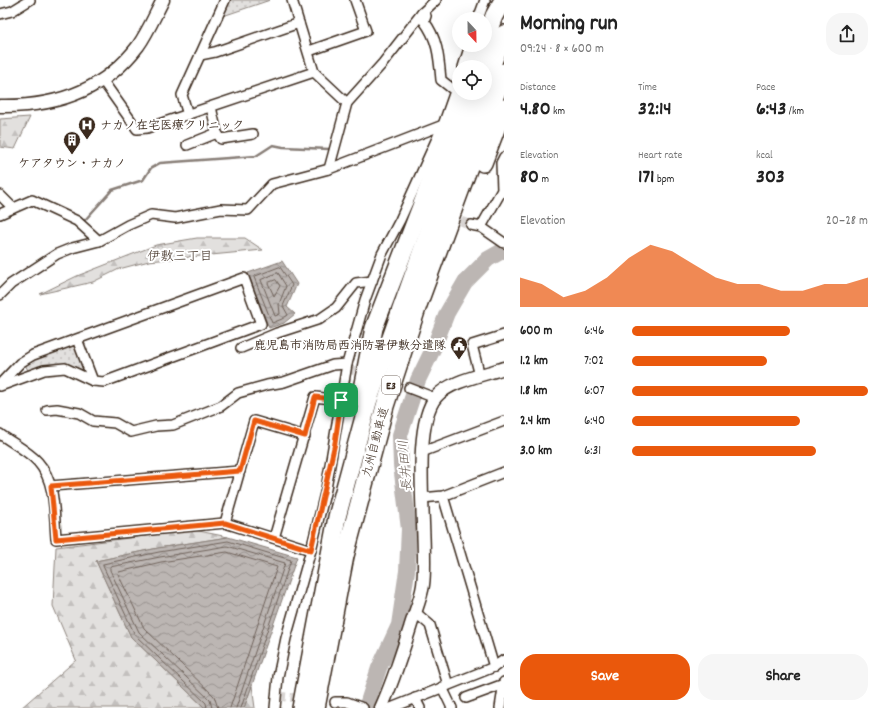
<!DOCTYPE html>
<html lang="en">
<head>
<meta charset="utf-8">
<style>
  body { margin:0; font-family:Dekko,"Klee One",sans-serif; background:#f6f6f6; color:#222; height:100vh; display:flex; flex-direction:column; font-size:15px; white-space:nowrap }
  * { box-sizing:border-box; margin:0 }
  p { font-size:13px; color:#767676 }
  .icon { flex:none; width:22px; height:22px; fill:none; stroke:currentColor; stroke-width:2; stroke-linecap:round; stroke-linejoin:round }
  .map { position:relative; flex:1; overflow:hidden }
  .sheet { display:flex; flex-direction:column; background:#fff; width:380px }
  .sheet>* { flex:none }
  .needle { width:26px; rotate:158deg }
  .tools { position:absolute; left:452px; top:12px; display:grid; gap:8px }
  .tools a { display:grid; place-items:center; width:40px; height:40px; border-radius:50%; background:#fff; box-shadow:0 4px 16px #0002; font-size:20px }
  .pin { position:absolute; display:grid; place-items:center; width:34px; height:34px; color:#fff; margin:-17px; border-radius:8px; box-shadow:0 2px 6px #0006 }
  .round { display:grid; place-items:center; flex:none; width:42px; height:42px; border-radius:16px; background:#f6f6f6 }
  .overview { display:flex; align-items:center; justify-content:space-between; height:68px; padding:0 16px }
  h1 { font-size:22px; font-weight:700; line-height:30px }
  .stats { display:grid; grid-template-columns:repeat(3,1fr); gap:6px; height:68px; padding:4px 16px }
  .stats div { display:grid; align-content:center }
  .stats b { font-size:20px; font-weight:700 }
  .stats small { font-size:11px; font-weight:400 }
  .stats p { font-size:11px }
  .chart { height:112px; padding:8px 16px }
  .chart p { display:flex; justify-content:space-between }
  .chart svg { width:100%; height:72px; margin-top:4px; fill:#ea580c; opacity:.7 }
  .cta { display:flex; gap:8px; margin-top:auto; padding:8px 16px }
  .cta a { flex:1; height:46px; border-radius:16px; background:#ea580c; color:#fff; font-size:16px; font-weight:700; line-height:46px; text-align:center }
  .cta a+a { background:#f6f6f6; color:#222 }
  ul { padding:0 16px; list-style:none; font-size:13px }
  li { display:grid; grid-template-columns:64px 48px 1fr; align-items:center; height:30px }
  li i { height:10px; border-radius:5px; background:#ea580c }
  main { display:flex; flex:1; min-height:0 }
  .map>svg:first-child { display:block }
  .forest { fill:url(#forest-firs); stroke:#8e857e }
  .park { fill:url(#park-dots); stroke:#8e857e }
  .water { fill:url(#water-waves); stroke:#887e77 }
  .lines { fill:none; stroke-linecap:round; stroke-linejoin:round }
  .shore { stroke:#6f625a; stroke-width:1 }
  .stream { stroke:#887e77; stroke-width:2.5 }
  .river { stroke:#bcb6b3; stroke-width:16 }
  .minor-tunnel { stroke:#d8d4d2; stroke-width:9; stroke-dasharray:9 4.5; stroke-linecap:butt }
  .minor-casing { stroke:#3b2a1e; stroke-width:12 }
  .tertiary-casing { stroke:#3b2a1e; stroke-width:15 }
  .motorway-casing { stroke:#3b2a1e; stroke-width:20 }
  .minor { stroke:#fff; stroke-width:9 }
  .tertiary { stroke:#fff; stroke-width:12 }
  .motorway { stroke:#fff; stroke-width:17 }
  .route-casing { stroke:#fff; stroke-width:8 }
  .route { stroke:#ea580c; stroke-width:5 }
  .labels { text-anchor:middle; stroke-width:4; stroke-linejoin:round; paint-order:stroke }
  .shield { fill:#fff; stroke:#766a62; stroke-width:1 }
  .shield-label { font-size:11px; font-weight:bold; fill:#3b2a1e }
  .poi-label { font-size:12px; font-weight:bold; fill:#3b2a1e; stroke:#fff; text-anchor:start }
  .street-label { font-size:12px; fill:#3b2a1e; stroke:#fff }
  .neighbourhood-label { font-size:13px; fill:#3b2a1e; stroke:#fff }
  .water-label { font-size:13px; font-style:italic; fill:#685b52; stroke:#fff }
</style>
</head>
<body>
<main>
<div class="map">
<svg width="504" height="708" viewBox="0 0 504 708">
  <defs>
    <pattern id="forest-firs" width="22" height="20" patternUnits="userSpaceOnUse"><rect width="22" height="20" fill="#e2e0de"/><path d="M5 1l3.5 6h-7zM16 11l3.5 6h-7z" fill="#c3c0be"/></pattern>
    <pattern id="park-dots" width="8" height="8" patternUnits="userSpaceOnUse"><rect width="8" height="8" fill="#e2e0de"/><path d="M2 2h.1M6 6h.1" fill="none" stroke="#c3c0be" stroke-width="1.8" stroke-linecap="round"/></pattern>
    <pattern id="water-waves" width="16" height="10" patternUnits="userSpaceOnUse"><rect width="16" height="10" fill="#bcb6b3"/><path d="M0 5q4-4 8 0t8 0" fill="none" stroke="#9a9491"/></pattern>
  </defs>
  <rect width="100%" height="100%" fill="#fff"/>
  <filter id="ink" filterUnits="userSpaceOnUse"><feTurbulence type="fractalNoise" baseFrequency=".025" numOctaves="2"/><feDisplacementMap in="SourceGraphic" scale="8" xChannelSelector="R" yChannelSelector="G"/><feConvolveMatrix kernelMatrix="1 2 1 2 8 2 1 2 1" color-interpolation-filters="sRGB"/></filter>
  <g filter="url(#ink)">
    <g class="forest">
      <polygon points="30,117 15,149 0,147 0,119"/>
      <polygon points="197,238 245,238 263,250 149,261 119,269 93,282 40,294 77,276 156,245"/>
      <polygon points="194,530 228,537 158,548 96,561 131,637 205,708 21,708 76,660 53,606 56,547"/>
      <polygon points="252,686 255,708 244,708"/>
    </g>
    <g class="park">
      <polygon points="230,0 270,0 223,16"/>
      <polygon points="71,345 76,347 86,377 64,366 29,373 25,364 35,359"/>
    </g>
    <g class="water">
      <polygon points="282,261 297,284 287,307 295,314 284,323 269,328 248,273"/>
      <polygon points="228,537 297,557 244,708 205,708 131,637 96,561 158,548"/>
    </g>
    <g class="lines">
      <g class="shore">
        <polygon points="280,267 292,285 283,306 288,315 282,319 272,323 254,277"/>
        <polygon points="278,273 286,286 279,304 280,314 275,316 261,280"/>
        <polygon points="276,280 280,286 274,296 268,283"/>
        <polyline points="207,708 206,703 135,635 103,566 103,564 159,552 228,541 291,560 241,708"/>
        <polyline points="212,708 210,700 139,632 110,570 110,567 160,557 227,546 285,563 236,708"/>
        <polyline points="218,708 214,696 144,628 118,574 119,572 161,562 227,552 277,567 230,708"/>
      </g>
      <polyline class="stream" points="85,220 112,190 143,180 151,168 160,163 256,156 273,145 283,147 329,149"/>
      <polyline class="river" points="366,708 379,668 399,625 407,571 409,529 401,465 400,435 418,380 434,347 447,313 465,282 488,259 504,250"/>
      <g class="minor-tunnel">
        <polyline points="448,216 471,225"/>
        <polyline points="346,368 368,375"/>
        <polyline points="277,696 335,702"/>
      </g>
      <g class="minor-casing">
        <g id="minor">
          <polyline points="292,0 314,72 347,103"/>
          <polyline points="0,14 12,11 30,0"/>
          <polyline points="478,19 485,0"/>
          <polyline points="309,51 366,31 355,0"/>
          <polyline points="200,55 215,52 299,23"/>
          <polyline points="463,67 470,45"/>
          <polyline points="103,81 137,129 147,128 314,72"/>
          <polyline points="455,91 459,80"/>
          <polyline points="211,107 217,133 221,139 253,134"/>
          <polyline points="188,115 182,95 225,0"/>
          <polyline points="187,145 217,133"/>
          <polyline points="329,169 347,103 383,63 422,13 436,0"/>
          <polyline points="0,195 13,208"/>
          <polyline points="0,214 32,200 77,221 99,241"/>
          <polyline points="471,225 481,227 504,243"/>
          <polyline points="481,227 502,190 501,163 504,157"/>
          <polyline points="0,295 11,284 57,254 72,248 99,241 128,225 151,215 175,218 221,209 248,210 272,184 329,169 443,125"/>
          <polyline points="241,348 277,333 320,319 336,308 356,283 372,281"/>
          <polyline points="480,376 472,345 504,335"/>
          <polyline points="0,384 20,363 33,355 244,278 261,324 104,382 93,381 77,339"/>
          <polyline points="0,386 44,370 65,368 93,381"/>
          <polyline points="409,388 435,398"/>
          <polyline points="47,410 57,409 79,413 93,421 115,423 131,432 156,426 173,425 221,406 238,393 267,385 284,382 333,365 347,364"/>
          <path d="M0 434C12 443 28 451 38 462 56 482 54 513 56 539L225 523 311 550"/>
          <polyline points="422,452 504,421"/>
          <polyline points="51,486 240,471"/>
          <polyline points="443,496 494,667"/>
          <polyline points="422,498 443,496 504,472"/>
          <polyline points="225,523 254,421 305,436"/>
          <polyline points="274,538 315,397 341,400"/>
          <polyline points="415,612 430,625 448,685"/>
          <polyline points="442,687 452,708"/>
          <polyline points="415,698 420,708"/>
          <polyline points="466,698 504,684"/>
          <polyline points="335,702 347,702 363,708"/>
          <path d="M275 708 278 677 286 638 311 550 326 489 347 364 365 300 382 254 400 220 443 125 455 91 441 80C439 58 438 39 424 21L426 16 422 13"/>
          <polyline points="391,708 494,667 504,660"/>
          <polyline points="500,708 504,682"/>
        </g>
      </g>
      <g class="tertiary-casing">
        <g id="tertiary">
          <path d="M0 106C54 107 104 91 138 46 148 32 155 15 163 0"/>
          <path d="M381 708C393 682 401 656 410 628 414 614 421 599 423 585 429 541 409 429 436 397 449 381 484 375 504 368"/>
        </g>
      </g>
      <g class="motorway-casing">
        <g id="motorway">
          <polyline points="485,40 494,16 503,0"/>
          <polyline points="475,67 483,45"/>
          <polyline points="485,82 504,34"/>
          <polyline points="483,163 504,108"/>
          <polyline points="360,399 374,328 465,93"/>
          <polyline points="301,708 337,517 368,402 444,189 481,93"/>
          <polyline points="316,708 345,556 385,406 418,305 504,72"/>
        </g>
      </g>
      <use href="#minor" class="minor"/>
      <use href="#tertiary" class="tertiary"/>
      <use href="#motorway" class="motorway"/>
    </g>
  </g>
  <g class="lines" filter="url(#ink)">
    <g class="route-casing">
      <polygon id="route" points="315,397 341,400 335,443 311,550 225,523 56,539 51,486 240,471 254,421 305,436"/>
    </g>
    <use href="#route" class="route"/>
  </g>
  <defs>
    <g id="hospital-pin" transform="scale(0.9)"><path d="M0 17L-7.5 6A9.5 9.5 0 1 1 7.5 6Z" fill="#3b2a1e" stroke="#fff"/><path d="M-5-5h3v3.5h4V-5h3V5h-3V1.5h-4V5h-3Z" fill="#fff"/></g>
    <g id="building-pin" transform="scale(0.9)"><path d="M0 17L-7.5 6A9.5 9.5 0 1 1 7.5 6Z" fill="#3b2a1e" stroke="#fff"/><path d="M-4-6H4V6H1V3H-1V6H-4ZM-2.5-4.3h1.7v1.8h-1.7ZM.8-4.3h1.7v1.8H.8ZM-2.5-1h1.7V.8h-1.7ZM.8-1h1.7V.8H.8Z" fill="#fff"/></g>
    <g id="civic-pin" transform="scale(0.9)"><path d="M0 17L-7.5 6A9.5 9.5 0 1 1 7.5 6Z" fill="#3b2a1e" stroke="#fff"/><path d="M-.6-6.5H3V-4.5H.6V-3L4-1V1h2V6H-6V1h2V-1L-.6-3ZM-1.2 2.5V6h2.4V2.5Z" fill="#fff"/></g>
  </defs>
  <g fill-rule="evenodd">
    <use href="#hospital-pin" x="87" y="125"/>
    <use href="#building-pin" x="72" y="140"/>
    <use href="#civic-pin" x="459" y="345"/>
  </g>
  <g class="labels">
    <rect class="shield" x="382" y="376" width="18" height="18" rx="3"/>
    <g class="shield-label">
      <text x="391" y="389">E3</text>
    </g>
    <g class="poi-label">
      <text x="100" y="129">ナカノ在宅医療クリニック</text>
      <text x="72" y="167" text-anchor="middle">ケアタウン・ナカノ</text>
      <text x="446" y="349" text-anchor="end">鹿児島市消防局西消防署伊敷分遣隊</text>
    </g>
    <g class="street-label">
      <text transform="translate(375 442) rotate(-75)" y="4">九州自動車道</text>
    </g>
    <g class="neighbourhood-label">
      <text x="180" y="260">伊敷三丁目</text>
    </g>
    <g class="water-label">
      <text transform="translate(404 466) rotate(-95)" y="5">長井田川</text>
    </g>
  </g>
</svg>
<div class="tools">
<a><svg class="needle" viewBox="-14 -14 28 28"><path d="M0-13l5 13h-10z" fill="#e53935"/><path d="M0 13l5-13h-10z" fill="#767676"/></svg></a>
<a><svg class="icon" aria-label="locate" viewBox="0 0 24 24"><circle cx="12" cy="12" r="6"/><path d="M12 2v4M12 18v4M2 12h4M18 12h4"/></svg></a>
</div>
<div class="pin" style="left:341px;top:400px;background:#1e9e55"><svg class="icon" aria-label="arrive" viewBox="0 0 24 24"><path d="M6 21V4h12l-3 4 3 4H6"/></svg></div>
</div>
<section class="sheet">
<div class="overview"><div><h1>Morning run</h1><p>09:24 · 8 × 600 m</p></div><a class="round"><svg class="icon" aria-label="share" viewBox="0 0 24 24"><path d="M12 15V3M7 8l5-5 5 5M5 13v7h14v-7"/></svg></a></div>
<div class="stats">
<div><p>Distance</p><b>4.80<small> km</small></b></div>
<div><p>Time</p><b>32:14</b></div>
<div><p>Pace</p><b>6:43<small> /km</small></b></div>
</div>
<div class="stats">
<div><p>Elevation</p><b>80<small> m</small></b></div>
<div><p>Heart rate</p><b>171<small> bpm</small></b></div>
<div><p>kcal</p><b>303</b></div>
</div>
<div class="chart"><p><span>Elevation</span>20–28 m</p>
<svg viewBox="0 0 160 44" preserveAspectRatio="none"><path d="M0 44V26L10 30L20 38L30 34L40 26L50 14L60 6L70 10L80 18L90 26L100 30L110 30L120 34L130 34L140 30L150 30L160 26V44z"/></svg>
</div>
<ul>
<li><b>600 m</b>6:46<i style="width:67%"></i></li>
<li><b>1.2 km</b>7:02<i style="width:57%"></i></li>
<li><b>1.8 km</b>6:07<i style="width:100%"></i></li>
<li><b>2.4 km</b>6:40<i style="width:71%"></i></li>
<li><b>3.0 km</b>6:31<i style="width:78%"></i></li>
</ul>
<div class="cta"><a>Save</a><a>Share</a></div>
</section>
</main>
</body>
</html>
